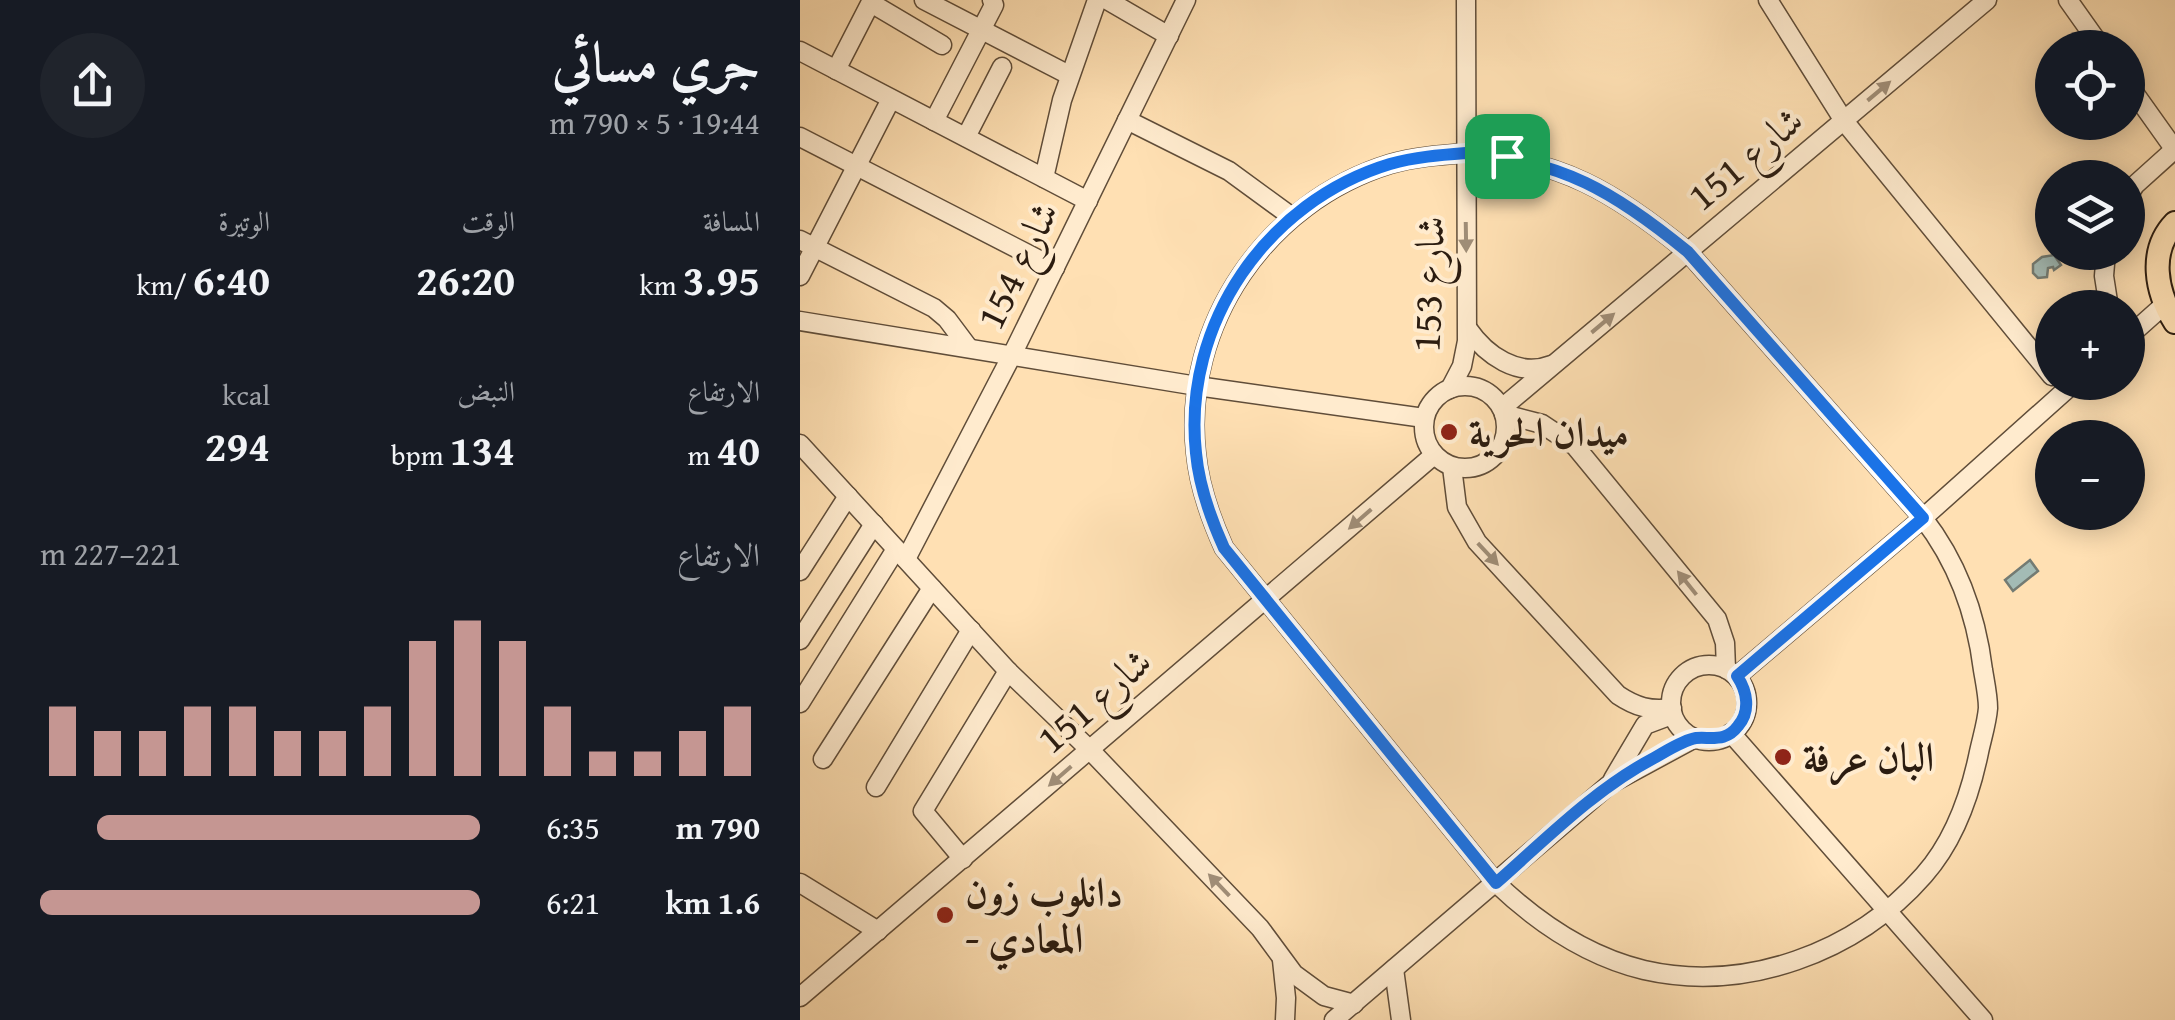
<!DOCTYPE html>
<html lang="ar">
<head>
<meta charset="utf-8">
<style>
  body { margin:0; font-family:"Gentium Book Plus",Amiri,serif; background:#20242c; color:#f1f3f6; direction:rtl; height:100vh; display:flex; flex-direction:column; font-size:38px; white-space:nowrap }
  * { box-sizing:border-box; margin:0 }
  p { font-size:32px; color:#9ea1a6 }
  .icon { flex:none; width:55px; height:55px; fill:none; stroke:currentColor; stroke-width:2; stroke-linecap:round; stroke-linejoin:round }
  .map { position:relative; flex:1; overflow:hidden; direction:ltr }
  .side { display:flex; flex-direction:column; background:#171b24; width:800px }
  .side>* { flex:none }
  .fabs { position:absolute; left:1235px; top:30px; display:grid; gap:20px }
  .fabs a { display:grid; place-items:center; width:110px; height:110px; border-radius:50%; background:#171b24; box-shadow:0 5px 25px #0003; font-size:50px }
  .pin { position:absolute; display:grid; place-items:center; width:85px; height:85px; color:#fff; margin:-42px; border-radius:20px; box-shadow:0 5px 15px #0006 }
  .round { display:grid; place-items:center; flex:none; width:105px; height:105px; border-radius:52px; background:#20242c }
  .summary { display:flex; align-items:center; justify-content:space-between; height:170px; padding:0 40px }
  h1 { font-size:55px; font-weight:700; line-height:75px }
  .figures { display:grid; grid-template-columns:repeat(3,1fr); gap:15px; height:170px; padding:10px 40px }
  .figures div { display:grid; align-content:center }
  .figures b { font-size:42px; font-weight:700 }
  .figures small { font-size:28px; font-weight:400 }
  .figures p { font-size:28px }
  .chart { height:280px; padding:20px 40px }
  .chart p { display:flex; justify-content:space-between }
  .chart svg { width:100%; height:180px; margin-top:10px; stroke:#c59692; stroke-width:6 }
  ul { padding:0 40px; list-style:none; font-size:32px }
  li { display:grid; grid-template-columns:160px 120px 1fr; align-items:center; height:75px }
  li i { height:25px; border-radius:12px; background:#c59692 }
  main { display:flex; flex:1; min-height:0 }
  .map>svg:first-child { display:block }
  .water { fill:#a3bbb5; stroke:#737b73; stroke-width:2.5 }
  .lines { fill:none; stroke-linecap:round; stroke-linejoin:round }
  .minor-casing { stroke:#604d39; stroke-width:21 }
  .major-casing { stroke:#2b1c10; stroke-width:26 }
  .minor { stroke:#ffebce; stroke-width:18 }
  .major { stroke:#ffe0b3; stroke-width:22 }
  .oneway { fill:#a08e78 }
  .route-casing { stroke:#fff; stroke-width:20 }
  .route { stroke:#1a73e8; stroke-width:12 }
  .poi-dot { fill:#8f2418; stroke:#ffebce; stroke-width:4 }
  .labels { text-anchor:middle; stroke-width:8; stroke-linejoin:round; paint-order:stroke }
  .street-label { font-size:40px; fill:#2b1c10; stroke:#ffebce }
  .poi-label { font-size:40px; font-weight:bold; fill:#2b1c10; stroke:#ffebce; text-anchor:start }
</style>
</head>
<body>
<main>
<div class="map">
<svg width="1375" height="1020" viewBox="0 0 1375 1020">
  <rect width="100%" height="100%" fill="#ffe0b3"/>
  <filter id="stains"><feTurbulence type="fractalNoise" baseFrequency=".002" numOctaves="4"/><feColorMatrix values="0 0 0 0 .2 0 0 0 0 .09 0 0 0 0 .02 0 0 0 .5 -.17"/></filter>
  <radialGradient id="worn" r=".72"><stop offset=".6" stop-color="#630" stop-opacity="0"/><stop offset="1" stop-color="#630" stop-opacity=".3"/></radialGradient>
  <g class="water">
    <polygon points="1254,255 1261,265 1254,270 1253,267 1248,268 1247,277 1238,278 1233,273 1233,264 1242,257"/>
    <polygon points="1230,560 1238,571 1213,591 1205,580"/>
  </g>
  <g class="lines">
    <g class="minor-casing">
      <g id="minor">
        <polyline points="124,0 269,75"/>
        <polyline points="307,0 369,36"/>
        <polyline points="968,0 1044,121 1252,376"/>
        <polyline points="1268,0 1302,48"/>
        <polyline points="71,3 142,45"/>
        <polyline points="0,51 288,201"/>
        <polyline points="36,70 72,0"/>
        <polyline points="1328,84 1375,150"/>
        <polyline points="327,120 429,171 492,217"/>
        <polyline points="134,121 194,5 192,0"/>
        <polyline points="0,137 255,268"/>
        <polyline points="166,137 202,67"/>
        <path d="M666 153C761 160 815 192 888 252L1123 518C1158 563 1176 613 1183 670 1185 682 1188 696 1188 708 1187 722 1182 738 1179 752 1170 796 1154 841 1124 875 1056 953 945 993 844 970 786 956 738 923 696 883L424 548C410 517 399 486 396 453 382 324 467 202 590 164 614 157 640 155 666 153Z"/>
        <polyline points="244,178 262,100 297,0"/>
        <polyline points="1328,196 1335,185 1375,149"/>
        <polyline points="0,240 134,308 147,319 168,347"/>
        <polyline points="1306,252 1304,276 1309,308"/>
        <polyline points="0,276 91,99"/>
        <polyline points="0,321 397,386 624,418"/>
        <path d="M668 329C686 355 718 378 751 365"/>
        <polyline points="1328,337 1364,305"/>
        <circle cx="665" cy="427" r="41"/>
        <polyline points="650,389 662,366 667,341 666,0"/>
        <polyline points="702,408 1187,0"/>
        <polyline points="704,414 742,424 775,446 917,619 925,643 926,669"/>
        <polyline points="0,444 208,671 290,750 460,928 494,974 524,996 554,1004"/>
        <path d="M652 467 657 507 677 542 818 695C836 707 850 711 872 708"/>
        <polyline points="106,559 212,355 386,0"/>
        <polyline points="0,571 48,496"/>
        <polyline points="0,640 74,524"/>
        <circle cx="909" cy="703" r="38"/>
        <polyline points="937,676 1123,518 1275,382"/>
        <polyline points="0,703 96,549"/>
        <polyline points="931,733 1183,1020"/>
        <polyline points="23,759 132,588"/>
        <polyline points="813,779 845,725 869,716"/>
        <polyline points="76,787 171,630"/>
        <polyline points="163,859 123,811 208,671"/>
        <polyline points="0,883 78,931"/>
        <polyline points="482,960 486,998 485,1020"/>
        <polyline points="594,969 601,1020"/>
        <polyline points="0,997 634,455"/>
        <polyline points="534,1020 810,784 895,738"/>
      </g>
    </g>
    <g class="major-casing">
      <path id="major" d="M1375 223C1348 251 1356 292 1375 322"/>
    </g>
    <use href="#minor" class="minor"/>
    <use href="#major" class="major"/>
  </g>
  <defs><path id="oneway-solid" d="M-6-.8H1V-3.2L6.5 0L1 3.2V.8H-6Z" transform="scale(2.5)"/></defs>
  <g class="oneway">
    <use href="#oneway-solid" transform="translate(1079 91) rotate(-40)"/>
    <use href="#oneway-solid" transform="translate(666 237) rotate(89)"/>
    <use href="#oneway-solid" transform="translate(803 323) rotate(-40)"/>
    <use href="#oneway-solid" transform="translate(560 519) rotate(139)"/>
    <use href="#oneway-solid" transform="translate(688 554) rotate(47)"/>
    <use href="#oneway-solid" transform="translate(887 583) rotate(-129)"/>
    <use href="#oneway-solid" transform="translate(260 776) rotate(139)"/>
    <use href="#oneway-solid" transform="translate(419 885) rotate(-134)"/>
  </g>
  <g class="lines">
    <g class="route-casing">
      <path id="route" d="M666 153C761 160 815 192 888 252L1123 518 937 676C947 691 951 711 938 726 926 742 913 737 896 738 883 740 865 752 854 758 795 789 746 839 696 883L424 548C410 517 399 486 396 453 382 324 467 201 590 164 615 157 640 155 666 153Z"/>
    </g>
    <use href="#route" class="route"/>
  </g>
  <g class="poi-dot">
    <circle cx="649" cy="432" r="10"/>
    <circle cx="983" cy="757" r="10"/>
    <circle cx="145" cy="915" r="10"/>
  </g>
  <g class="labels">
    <g class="street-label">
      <text transform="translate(945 158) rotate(-40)" y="14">شارع 151</text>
      <text transform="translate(217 265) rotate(-64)" y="14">شارع 154</text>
      <text transform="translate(628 284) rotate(-88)" y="14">شارع 153</text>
      <text transform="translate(294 700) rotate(-41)" y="14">شارع 151</text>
    </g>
    <g class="poi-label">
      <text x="669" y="446">ميدان الحرية</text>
      <text x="1003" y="771">البان عرفة</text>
      <text x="165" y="906">دانلوب زون<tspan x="165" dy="46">- المعادي</tspan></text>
    </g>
  </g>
  <rect width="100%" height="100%" filter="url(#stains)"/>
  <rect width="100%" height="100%" fill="url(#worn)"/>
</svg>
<div class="fabs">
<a><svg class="icon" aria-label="locate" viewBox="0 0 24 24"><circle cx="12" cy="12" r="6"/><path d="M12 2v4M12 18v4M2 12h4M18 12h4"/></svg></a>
<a><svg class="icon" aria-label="layers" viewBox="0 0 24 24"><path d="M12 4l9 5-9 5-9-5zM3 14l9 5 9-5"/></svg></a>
<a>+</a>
<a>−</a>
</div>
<div class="pin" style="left:707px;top:156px;background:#1e9e55"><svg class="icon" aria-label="arrive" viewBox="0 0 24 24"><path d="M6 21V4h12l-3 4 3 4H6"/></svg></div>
</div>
<section class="side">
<div class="summary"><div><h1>جري مسائي</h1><p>19:44 · 5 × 790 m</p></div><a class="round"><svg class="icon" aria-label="share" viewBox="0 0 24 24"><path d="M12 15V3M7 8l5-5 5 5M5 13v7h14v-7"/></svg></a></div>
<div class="figures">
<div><p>المسافة</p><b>3.95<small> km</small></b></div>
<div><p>الوقت</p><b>26:20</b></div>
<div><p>الوتيرة</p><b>6:40<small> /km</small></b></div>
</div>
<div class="figures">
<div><p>الارتفاع</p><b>40<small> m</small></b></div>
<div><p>النبض</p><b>134<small> bpm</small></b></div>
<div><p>kcal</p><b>294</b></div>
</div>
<div class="chart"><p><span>الارتفاع</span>221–227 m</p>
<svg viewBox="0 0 160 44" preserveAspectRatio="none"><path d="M5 44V27M15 44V33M25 44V33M35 44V27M45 44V27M55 44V33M65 44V33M75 44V27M85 44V11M95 44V6M105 44V11M115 44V27M125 44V38M135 44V38M145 44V33M155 44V27"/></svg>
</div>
<ul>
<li><b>790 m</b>6:35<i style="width:87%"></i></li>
<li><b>1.6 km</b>6:21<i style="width:100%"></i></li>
</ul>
</section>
</main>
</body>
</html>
